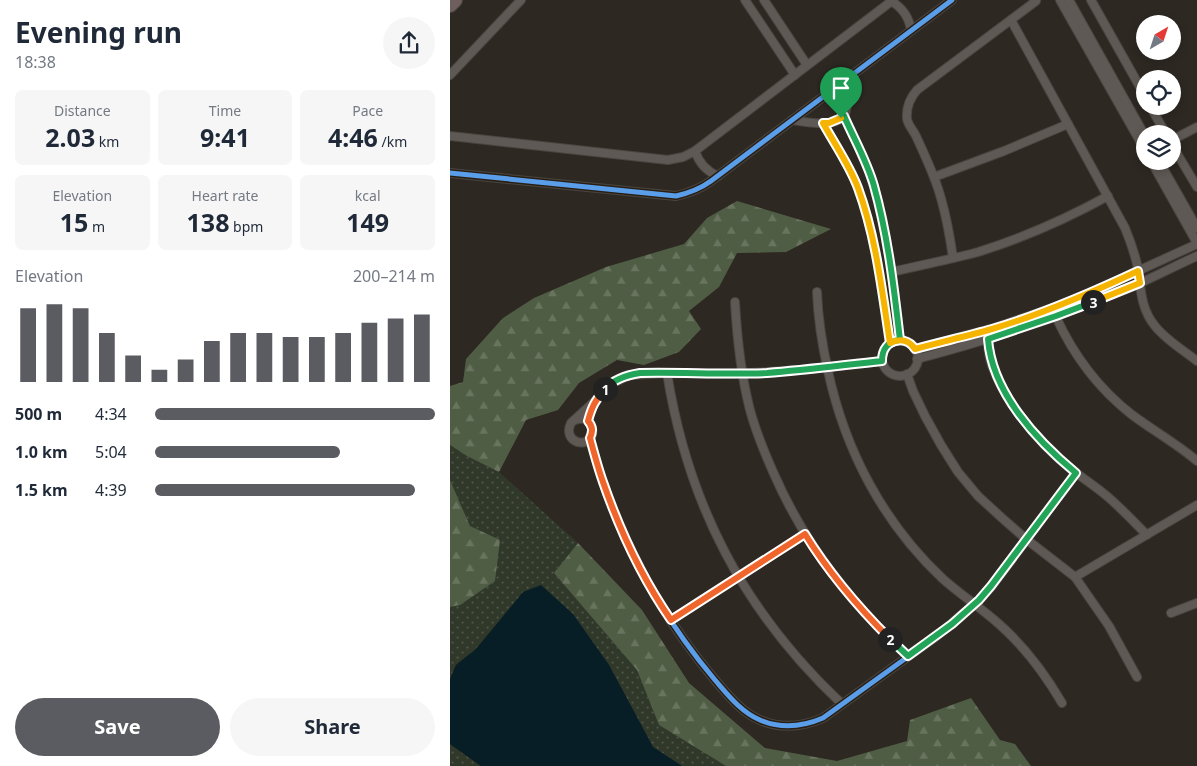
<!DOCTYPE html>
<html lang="en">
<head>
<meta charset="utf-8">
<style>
  body { margin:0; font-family:"Noto Sans",sans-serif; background:#f6f6f7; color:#1f2937; height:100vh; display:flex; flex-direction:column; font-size:19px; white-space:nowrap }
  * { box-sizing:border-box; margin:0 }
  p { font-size:16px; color:#747a83 }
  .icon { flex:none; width:28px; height:28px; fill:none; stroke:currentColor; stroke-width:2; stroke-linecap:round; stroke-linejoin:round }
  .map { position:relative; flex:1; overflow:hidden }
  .sheet { display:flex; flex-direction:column; background:#fff; width:450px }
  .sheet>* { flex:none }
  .needle { width:32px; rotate:39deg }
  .tools { position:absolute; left:686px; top:15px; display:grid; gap:10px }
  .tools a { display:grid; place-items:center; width:45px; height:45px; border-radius:50%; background:#fff; box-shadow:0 2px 8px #0003; font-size:25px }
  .pin { position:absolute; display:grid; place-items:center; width:42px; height:42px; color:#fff; margin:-51px -21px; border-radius:50% 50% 50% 0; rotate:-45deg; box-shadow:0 0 5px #0007 }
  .pin .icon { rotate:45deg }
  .km { position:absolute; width:25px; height:25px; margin:-12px; border-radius:50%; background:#222; color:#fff; font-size:14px; line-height:25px; text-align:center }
  .round { display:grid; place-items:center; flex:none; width:52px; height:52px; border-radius:26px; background:#f6f6f7 }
  .overview { display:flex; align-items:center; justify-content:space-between; height:85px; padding:0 15px }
  h1 { font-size:28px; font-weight:700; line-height:38px }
  .stats { display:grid; grid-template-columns:repeat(3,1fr); gap:8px; height:85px; padding:5px 15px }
  .stats div { display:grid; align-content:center; border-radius:8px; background:#f6f6f7; text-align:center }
  .stats b { font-size:25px; font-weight:700 }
  .stats small { font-size:14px; font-weight:400 }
  .stats p { font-size:14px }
  .chart { height:140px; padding:10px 15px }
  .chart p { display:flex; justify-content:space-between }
  .chart svg { width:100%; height:90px; margin-top:5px; stroke:#5a5c61; stroke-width:6 }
  .cta { display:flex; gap:10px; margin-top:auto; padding:10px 15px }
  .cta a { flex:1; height:58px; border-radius:30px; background:#5a5c61; color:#fff; font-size:20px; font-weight:700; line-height:58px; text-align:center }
  .cta a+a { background:#f6f6f7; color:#1f2937 }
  ul { padding:0 15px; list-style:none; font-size:16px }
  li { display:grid; grid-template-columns:80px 60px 1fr; align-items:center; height:38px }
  li i { height:12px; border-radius:6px; background:#5a5c61 }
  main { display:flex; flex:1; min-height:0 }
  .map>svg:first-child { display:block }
  .grass { fill:url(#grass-dots) }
  .forest { fill:url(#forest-firs) }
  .water { fill:#071e26 }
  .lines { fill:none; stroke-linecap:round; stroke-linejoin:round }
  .street-casing { stroke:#49453f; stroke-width:10 }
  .highway-casing { stroke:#49453f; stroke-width:16 }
  .street { stroke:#5f5955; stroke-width:8 }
  .highway { stroke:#6e5f5e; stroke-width:14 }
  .cycleway-casing { stroke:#281e13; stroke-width:8 }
  .cycleway { stroke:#5a9eea; stroke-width:5 }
  .split-1-casing { stroke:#fff; stroke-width:10 }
  .split-2-casing { stroke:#fff; stroke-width:10 }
  .split-3-casing { stroke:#fff; stroke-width:10 }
  .split-4-casing { stroke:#fff; stroke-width:10 }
  .split-1 { stroke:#22a559; stroke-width:6 }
  .split-2 { stroke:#f0652b; stroke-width:6 }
  .split-3 { stroke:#22a559; stroke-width:6 }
  .split-4 { stroke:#f5b400; stroke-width:6 }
</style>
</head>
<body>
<main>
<section class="sheet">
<div class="overview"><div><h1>Evening run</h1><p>18:38</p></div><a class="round"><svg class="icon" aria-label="share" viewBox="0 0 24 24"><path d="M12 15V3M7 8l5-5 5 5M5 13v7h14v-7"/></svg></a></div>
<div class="stats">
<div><p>Distance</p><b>2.03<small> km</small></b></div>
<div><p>Time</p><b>9:41</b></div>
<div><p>Pace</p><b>4:46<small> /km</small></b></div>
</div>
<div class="stats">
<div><p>Elevation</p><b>15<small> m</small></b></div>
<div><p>Heart rate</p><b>138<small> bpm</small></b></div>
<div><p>kcal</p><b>149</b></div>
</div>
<div class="chart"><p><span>Elevation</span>200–214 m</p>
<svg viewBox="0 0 160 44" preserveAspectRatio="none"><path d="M5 44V8M15 44V6M25 44V8M35 44V20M45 44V31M55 44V38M65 44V33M75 44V24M85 44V20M95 44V20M105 44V22M115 44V22M125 44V20M135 44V15M145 44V13M155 44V11"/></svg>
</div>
<ul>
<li><b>500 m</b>4:34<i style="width:100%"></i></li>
<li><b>1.0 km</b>5:04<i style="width:66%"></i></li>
<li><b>1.5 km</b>4:39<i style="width:93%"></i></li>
</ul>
<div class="cta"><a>Save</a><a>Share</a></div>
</section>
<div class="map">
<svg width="747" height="766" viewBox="0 0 747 766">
  <defs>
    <pattern id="grass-dots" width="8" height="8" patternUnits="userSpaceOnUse" patternTransform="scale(1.25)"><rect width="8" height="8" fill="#30382a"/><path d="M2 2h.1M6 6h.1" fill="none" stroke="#4e5448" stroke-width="1.8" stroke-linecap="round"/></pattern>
    <pattern id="forest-firs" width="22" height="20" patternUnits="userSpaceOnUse" patternTransform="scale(1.25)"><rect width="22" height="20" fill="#505d45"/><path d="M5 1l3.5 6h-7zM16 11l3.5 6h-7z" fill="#69745f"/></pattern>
  </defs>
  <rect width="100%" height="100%" fill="#2d2822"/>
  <g class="grass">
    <polygon points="0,445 17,456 49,472 128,543 104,573 187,670 209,725 276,766 232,766 203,747 159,665 73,593 26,649 6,665 0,679 0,607 10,605 20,526 0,480"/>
    <polygon points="0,744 31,766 0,766"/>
  </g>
  <g class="forest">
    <polygon points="287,201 381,229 336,252 287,253 269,287 239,311 251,329 229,352 194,365 167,360 129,383 108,410 76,420 49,472 17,456 0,445 0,386 13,382 16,359 53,318 84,298 156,267 234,244 257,218"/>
    <polygon points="0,480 20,526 50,540 45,581 10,605 0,607"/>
    <polygon points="128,543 192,610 239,683 315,748 387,761 457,741 460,720 521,698 550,740 565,744 581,766 276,766 209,725 187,670 104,573"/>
  </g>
  <polygon class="water" points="91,585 123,614 159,665 203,747 232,766 31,766 0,744 0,679 6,665 26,649 73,592"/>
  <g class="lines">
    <g class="street-casing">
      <g id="street">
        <polyline points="295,0 345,75"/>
        <polyline points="314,0 357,65"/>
        <polyline points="610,0 695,150"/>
        <polyline points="619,0 695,136"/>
        <polyline points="641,0 695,96"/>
        <path d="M441 1C453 8 459 17 461 30"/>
        <path d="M561 20 675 228C680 240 684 252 687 264 691 287 690 308 705 326 716 340 733 350 747 361"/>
        <polyline points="0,75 71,0"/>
        <polyline points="700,106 716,134"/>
        <path d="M394 116C404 139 417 161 424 186 438 236 444 288 450 340"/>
        <path d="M342 120C355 122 387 129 395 114 399 106 397 88 397 79"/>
        <path d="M373 123C384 143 400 166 408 188 426 237 432 291 440 343"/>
        <polyline points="0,136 218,160 233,157 245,151 443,0"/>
        <polyline points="722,140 747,127"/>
        <polyline points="722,145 747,187"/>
        <path d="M245 151C249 163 256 171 268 176"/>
        <polyline points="701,161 747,243"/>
        <polyline points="709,161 747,228"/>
        <path d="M0 173 226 196C239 193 250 189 261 181L502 0"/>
        <polyline points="484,177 554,151 618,124"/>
        <path d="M503 258C499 230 494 201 483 175 478 162 472 149 466 136 463 130 458 125 457 119 456 108 460 98 467 90L586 1"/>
        <path d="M442 272C470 265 499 260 528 252 573 238 616 219 658 196"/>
        <path d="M367 292C368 319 372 344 378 371 395 450 433 523 493 579 511 595 531 608 549 624 575 647 595 674 612 703"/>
        <path d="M285 302C287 338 291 375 300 410 306 432 315 454 324 474 355 545 401 604 458 656"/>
        <path d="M606 317C623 354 648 388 681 414 702 430 726 443 747 461"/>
        <path d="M538 339C538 348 539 357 542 366 556 402 586 439 615 464 629 476 644 485 658 497 672 509 684 522 697 535"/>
        <circle cx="450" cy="358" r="18"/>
        <polyline points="465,349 544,328 603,308 633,296 747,244"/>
        <path d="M467 359C542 339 617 315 688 284 708 275 727 265 747 256"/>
        <path d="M217 373C238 505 294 612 392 704"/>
        <polyline points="457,374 463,391 475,416 491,445 508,472 528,496 552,518 576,539 625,577 659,626 687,677"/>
        <path d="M125 420C130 418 136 418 140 423 142 426 143 431 142 435 136 450 112 441 121 423L144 402 159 385 180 375 217 373 284 374 317 372 351 370 432 361"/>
        <path d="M140 438C144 453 148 468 153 482 178 554 216 622 265 680 278 695 291 712 310 720 331 729 352 727 373 718L488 635 529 600 541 587 626 473"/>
        <polyline points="625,577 747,505"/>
        <polyline points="721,613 747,603"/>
        <polyline points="221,620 355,534"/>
      </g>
    </g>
    <g class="highway-casing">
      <polyline id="highway" points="0,5 5,0"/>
    </g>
    <use href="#street" class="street"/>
    <use href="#highway" class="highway"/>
    <g class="cycleway-casing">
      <g id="cycleway">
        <path d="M0 173 226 196C239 193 250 189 261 181L502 0"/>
        <path d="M140 438C144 453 148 468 153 482 178 554 216 622 265 680 278 695 291 712 310 720 331 729 352 727 373 718L488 635 529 600 541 587 626 473"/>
      </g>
    </g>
    <use href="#cycleway" class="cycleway"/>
  </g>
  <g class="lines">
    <g class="split-1-casing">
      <path id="split-1" d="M155 389C164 379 177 375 190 373 233 372 275 375 317 373 356 370 394 365 432 361 432 349 438 341 450 340 444 288 438 236 424 186 417 161 404 139 394 116L391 118"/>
    </g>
    <g class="split-2-casing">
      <path id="split-2" d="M155 389C145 401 142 406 138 421 143 427 143 431 140 438 144 453 148 468 153 482 170 531 192 578 221 620L355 534C379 573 408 607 440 639"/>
    </g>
    <g class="split-3-casing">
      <path id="split-3" d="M440 639 458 656 502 624 529 600 541 586 626 473C586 440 542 392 538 339L606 316 643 302"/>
    </g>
    <g class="split-4-casing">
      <path id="split-4" d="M391 118 379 123H373C384 143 400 166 408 188 426 237 432 291 440 343 450 338 459 340 465 349 491 342 517 336 542 329 593 314 641 293 688 271L690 283 643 302"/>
    </g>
    <use href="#split-1" class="split-1"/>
    <use href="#split-2" class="split-2"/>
    <use href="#split-3" class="split-3"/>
    <use href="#split-4" class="split-4"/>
  </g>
</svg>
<div class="tools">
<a><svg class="needle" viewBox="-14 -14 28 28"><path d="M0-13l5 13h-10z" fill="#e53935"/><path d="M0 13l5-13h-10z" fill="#747a83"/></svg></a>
<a><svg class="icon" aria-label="locate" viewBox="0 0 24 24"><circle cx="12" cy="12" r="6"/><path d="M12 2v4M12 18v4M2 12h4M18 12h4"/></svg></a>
<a><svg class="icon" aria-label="layers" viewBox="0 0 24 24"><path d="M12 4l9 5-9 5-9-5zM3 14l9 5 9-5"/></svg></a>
</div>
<div class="pin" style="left:391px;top:118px;background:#1e9e55"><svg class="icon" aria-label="arrive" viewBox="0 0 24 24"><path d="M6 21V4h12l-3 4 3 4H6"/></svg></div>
<b class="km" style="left:155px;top:389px">1</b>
<b class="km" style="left:440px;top:639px">2</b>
<b class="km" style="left:643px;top:302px">3</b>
</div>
</main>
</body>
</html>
